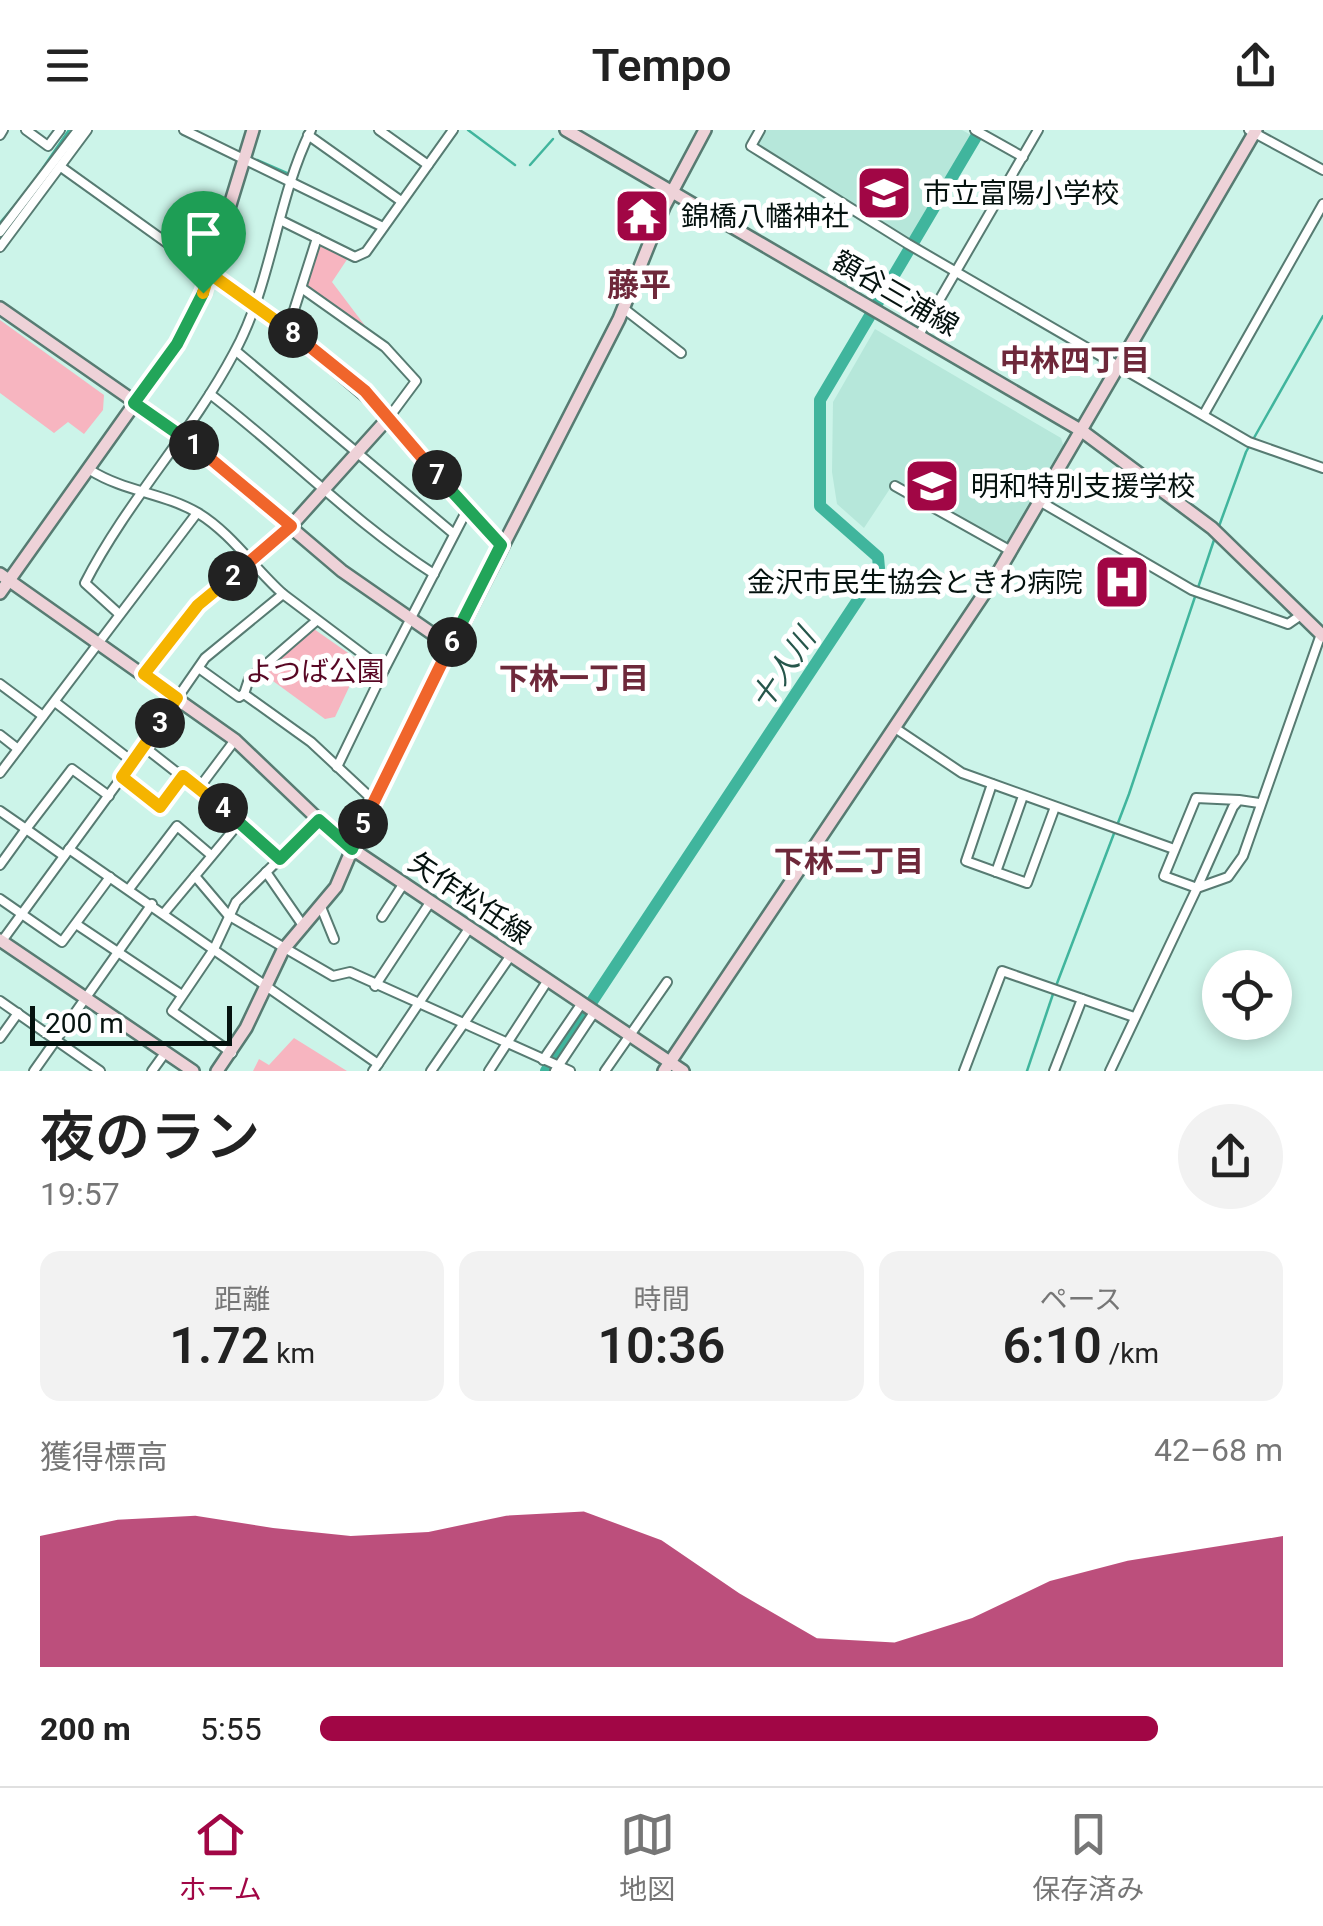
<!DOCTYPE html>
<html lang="ja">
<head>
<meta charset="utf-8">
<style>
  body { margin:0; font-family:Roboto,"Noto Sans JP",sans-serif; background:#f2f2f2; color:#222; height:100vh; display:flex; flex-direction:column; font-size:38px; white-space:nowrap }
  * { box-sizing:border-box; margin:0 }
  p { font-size:32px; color:#767676 }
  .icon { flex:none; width:55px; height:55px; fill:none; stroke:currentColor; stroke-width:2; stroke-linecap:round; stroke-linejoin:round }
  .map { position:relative; height:941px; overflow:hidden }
  .side { display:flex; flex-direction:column; background:#fff; flex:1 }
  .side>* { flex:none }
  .controls { position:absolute; left:1202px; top:820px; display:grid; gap:20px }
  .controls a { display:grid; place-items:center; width:90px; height:90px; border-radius:50%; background:#fff; box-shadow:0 5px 15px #0003; font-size:50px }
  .scale { position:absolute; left:30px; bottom:25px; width:202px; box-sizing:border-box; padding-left:10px; border:5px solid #05120f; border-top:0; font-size:28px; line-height:35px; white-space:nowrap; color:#05120f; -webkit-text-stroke:8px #fff; paint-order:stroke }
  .pin { position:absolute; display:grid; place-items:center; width:85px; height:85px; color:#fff; margin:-102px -42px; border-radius:50% 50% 50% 0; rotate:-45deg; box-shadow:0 0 10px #0007 }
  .pin .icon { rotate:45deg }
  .km { position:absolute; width:50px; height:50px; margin:-25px; border-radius:50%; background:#222; color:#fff; font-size:28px; line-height:50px; text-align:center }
  .round { display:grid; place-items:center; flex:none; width:105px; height:105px; border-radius:52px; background:#f2f2f2 }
  .overview { display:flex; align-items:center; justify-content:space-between; height:170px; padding:0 40px }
  h1 { font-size:55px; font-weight:600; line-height:75px }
  .metrics { display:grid; grid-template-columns:repeat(3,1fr); gap:15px; height:170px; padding:10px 40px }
  .metrics div { display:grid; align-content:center; border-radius:20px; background:#f2f2f2; text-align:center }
  .metrics b { font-size:50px; font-weight:600 }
  .metrics small { font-size:28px; font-weight:400 }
  .metrics p { font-size:28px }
  .chart { height:280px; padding:20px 40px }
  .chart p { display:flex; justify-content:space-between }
  .chart svg { width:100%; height:180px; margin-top:10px; fill:#a10645; opacity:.7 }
  ul { padding:0 40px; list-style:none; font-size:32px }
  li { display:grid; grid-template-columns:160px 120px 1fr; align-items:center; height:75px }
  li i { height:25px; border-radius:12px; background:#a10645 }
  header { display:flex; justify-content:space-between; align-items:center; height:130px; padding:0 40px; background:#fff; font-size:45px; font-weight:600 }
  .menu { display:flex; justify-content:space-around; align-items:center; height:140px; border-top:2px solid #e0e0e0; background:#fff; font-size:28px; color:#767676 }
  .menu a { display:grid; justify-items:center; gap:5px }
  .menu .on { color:#a10645 }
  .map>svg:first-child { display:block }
  .built { fill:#b6e7da }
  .green { fill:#f7b5c0 }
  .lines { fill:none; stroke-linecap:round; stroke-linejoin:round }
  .stream { stroke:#40b59d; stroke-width:2.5 }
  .river { stroke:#40b59d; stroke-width:12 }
  .street-casing { stroke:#577b72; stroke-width:12 }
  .secondary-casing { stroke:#577b72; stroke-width:16 }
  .street { stroke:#fff; stroke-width:8 }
  .secondary { stroke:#eed2d8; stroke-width:11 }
  .split-1-casing { stroke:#fff; stroke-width:20 }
  .split-2-casing { stroke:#fff; stroke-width:20 }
  .split-3-casing { stroke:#fff; stroke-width:20 }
  .split-4-casing { stroke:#fff; stroke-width:20 }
  .split-5-casing { stroke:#fff; stroke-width:20 }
  .split-6-casing { stroke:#fff; stroke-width:20 }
  .split-7-casing { stroke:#fff; stroke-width:20 }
  .split-8-casing { stroke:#fff; stroke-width:20 }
  .split-9-casing { stroke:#fff; stroke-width:20 }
  .split-1 { stroke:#22a559; stroke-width:12 }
  .split-2 { stroke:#f0652b; stroke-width:12 }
  .split-3 { stroke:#f5b400; stroke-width:12 }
  .split-4 { stroke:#f5b400; stroke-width:12 }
  .split-5 { stroke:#22a559; stroke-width:12 }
  .split-6 { stroke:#f0652b; stroke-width:12 }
  .split-7 { stroke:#22a559; stroke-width:12 }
  .split-8 { stroke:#f0652b; stroke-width:12 }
  .split-9 { stroke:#f5b400; stroke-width:12 }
  .labels { text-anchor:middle; stroke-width:10; stroke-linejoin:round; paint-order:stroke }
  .poi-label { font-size:28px; fill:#05120f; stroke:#fff; text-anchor:start }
  .street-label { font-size:28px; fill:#05120f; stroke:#fff }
  .park-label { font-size:28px; fill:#580724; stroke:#fff }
  .neighbourhood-label { font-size:30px; font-weight:bold; fill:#6e283a; stroke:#fff }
  .water-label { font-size:30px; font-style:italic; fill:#26564b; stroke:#fff }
  .quarter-label { font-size:32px; font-weight:bold; fill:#6e283a; stroke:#fff }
</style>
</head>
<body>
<header><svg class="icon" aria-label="menu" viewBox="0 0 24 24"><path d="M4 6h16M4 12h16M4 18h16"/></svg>Tempo<svg class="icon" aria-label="share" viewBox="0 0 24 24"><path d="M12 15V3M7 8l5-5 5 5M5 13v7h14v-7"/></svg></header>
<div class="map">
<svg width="1323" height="941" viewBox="0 0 1323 941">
  <rect width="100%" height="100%" fill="#ccf4e9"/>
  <g class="built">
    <polygon points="764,0 962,0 971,5 909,110 755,15"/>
    <polygon points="875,199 1061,308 1065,321 1009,415 895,351 864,398 837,374 832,342 833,272"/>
  </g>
  <g class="green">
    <polygon points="319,113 348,128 332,152 372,205 306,158"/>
    <polygon points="0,190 104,265 103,280 84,304 68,292 54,303 0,263"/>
    <polygon points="314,499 361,532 335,587 325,589 262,543"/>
    <polygon points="294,908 347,941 253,941 259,929 269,935"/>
  </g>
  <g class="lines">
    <g class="stream">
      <polyline points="468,0 515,35"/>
      <polyline points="218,12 230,18"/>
      <polyline points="257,30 289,44"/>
      <polyline points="530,35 553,9"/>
      <polyline points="36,48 69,0"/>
      <polyline points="0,93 32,55"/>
      <polyline points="1218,399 1246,322 1323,186"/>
      <polyline points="1056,856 1129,664 1215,407"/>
      <polyline points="1027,941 1053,864"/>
    </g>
    <polyline class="river" points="546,941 879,438 878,427 820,376 820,270 980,0"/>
    <g class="street-casing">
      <g id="street">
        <polyline points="26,0 48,16 60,0"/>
        <polyline points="184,0 383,97"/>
        <polyline points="379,0 428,35"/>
        <polyline points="760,0 751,16 908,114 1249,312 1323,338"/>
        <polyline points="975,0 1023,27"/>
        <polyline points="1249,0 1323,40"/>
        <polyline points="0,5 3,0"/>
        <polyline points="308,5 401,71"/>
        <polyline points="61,37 209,143"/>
        <polyline points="280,90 355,127 366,122 453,0"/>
        <polyline points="0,102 78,0"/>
        <polyline points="0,117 87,0"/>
        <polyline points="623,178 681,223"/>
        <polyline points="288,199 317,108"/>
        <polyline points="919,205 1038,0"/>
        <polyline points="236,221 454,404"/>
        <path d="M210 264C286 322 353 392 434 444"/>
        <polyline points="1204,284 1323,74"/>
        <path d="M90 340C125 362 164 363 198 383 231 403 254 438 283 464"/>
        <polyline points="895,356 1011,421"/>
        <polyline points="1041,372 1192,460 1288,494 1301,485"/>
        <polyline points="466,382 501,415"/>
        <path d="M118 483 85 453C127 371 191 304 234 223 272 154 276 71 311 0"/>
        <polyline points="200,539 239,567 244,564 311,612 373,670"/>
        <polyline points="144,544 198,475 291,396"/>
        <polyline points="0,554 43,586"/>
        <polyline points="244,564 249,549 315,492"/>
        <polyline points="55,572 133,632 205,528 283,464 384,540 466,382 390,286 416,251 385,217 303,159"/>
        <polyline points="895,598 962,643 1174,719"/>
        <polyline points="0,605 18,619"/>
        <polyline points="143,616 240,692 195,746 228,785 333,846 350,842 570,941"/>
        <polyline points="337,637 384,540"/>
        <polyline points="0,643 197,383"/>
        <polyline points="122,647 160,677 183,646"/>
        <polyline points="992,654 966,731 1027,753 1055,677"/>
        <polyline points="199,658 235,610"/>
        <polyline points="1239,670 1196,668 1164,746 1197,758 1233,677 1239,670 1259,673"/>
        <polyline points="0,681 26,699 72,639 109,666"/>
        <polyline points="240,692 280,729"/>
        <polyline points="69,719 378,934 373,941"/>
        <polyline points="0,735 26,699 64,726"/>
        <polyline points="266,742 304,797"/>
        <polyline points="996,742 1023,666"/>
        <polyline points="129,759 177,696 211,725"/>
        <polyline points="0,769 62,812 110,747"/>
        <polyline points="321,777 334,809"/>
        <polyline points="165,782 195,746"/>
        <polyline points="382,787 404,753"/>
        <polyline points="76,794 182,865"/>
        <polyline points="2,811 133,632"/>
        <polyline points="375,856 431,771"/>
        <polyline points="0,871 100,941"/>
        <polyline points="0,908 18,883"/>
        <polyline points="232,923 172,881 214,819 236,772 319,690"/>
        <polyline points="543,930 582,873"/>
        <polyline points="378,934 470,797"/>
        <polyline points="34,941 152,774"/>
        <polyline points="152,941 165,923"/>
        <polyline points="431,941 511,825"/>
        <polyline points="489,941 548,850"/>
        <polyline points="555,941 595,881"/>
        <polyline points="605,941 667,852"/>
        <polyline points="964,941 1002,841 1134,887"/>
        <polyline points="1054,941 1082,869"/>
        <polyline points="1110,941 1197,758 1228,747 1243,726 1321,504"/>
      </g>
    </g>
    <g class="secondary-casing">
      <g id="secondary">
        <polyline points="566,0 1082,301 1212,398 1323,506"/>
        <polyline points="209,143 288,199 390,286 291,396"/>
        <polyline points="0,178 181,304 342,441 450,516"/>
        <polyline points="0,444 235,610 342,712 683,941"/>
        <polyline points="0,463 177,214 203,163 253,0"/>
        <polyline points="0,810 193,941"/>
        <polyline points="217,941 246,898 283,820 336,757 373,670 619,189 664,77 705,0"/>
        <polyline points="664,941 996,446 1256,0"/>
      </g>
    </g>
    <use href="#street" class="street"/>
    <use href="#secondary" class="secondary"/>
  </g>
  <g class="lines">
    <g class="split-1-casing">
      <polyline id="split-1" points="194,315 134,273 177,214 203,163"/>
    </g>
    <g class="split-2-casing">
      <polyline id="split-2" points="194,315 291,396 233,446"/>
    </g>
    <g class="split-3-casing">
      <polyline id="split-3" points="160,593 177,568 144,544 198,475 233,446"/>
    </g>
    <g class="split-4-casing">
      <polyline id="split-4" points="160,593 122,647 160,677 183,646 223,678"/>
    </g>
    <g class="split-5-casing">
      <polyline id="split-5" points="223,678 280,729 319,690 352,719 363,694"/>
    </g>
    <g class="split-6-casing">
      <polyline id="split-6" points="363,694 452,512"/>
    </g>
    <g class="split-7-casing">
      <polyline id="split-7" points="437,345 501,415 452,512"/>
    </g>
    <g class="split-8-casing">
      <polyline id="split-8" points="293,203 365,261 437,345"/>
    </g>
    <g class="split-9-casing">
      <polyline id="split-9" points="203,163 209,143 293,203"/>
    </g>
    <use href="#split-1" class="split-1"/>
    <use href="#split-2" class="split-2"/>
    <use href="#split-3" class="split-3"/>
    <use href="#split-4" class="split-4"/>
    <use href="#split-5" class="split-5"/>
    <use href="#split-6" class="split-6"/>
    <use href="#split-7" class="split-7"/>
    <use href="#split-8" class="split-8"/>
    <use href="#split-9" class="split-9"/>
  </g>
  <defs>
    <g id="school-square" transform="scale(2.875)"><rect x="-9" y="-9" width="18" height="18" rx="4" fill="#a10645" stroke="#fff"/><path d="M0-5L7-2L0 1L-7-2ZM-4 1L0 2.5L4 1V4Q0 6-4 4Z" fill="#fff"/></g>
    <g id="temple-square" transform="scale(2.875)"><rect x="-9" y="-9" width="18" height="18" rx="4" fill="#a10645" stroke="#fff"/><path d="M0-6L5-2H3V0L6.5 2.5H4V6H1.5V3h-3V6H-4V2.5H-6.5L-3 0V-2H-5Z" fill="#fff"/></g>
    <g id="hospital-square" transform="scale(2.875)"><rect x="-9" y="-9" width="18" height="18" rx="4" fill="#a10645" stroke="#fff"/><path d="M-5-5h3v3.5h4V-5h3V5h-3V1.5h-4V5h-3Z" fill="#fff"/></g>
  </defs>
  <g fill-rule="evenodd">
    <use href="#school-square" x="884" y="63"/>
    <use href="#temple-square" x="642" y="86"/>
    <use href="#school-square" x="932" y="356"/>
    <use href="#hospital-square" x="1122" y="452"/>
  </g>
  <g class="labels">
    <g class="poi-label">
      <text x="923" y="73">市立富陽小学校</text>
      <text x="681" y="96">錦橋八幡神社</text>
      <text x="971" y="366">明和特別支援学校</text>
      <text x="1083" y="462" text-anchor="end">金沢市民生協会ときわ病院</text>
    </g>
    <g class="street-label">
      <text transform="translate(896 163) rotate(30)" y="10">額谷三浦線</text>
      <text transform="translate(470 768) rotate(34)" y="10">矢作松任線</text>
    </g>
    <g class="park-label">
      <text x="315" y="551">よつば公園</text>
    </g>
    <g class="neighbourhood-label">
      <text x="1075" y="241">中林四丁目</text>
      <text x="574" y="559">下林一丁目</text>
      <text x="849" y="742">下林二丁目</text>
    </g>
    <g class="water-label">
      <text transform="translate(783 539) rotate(-56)" y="10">十人川</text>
    </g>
    <g class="quarter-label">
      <text x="639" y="166">藤平</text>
    </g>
  </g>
</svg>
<div class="controls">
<a><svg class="icon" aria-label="locate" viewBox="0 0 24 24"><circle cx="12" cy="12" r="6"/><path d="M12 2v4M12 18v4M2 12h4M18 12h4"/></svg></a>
</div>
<div class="scale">200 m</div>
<div class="pin" style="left:203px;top:163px;background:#1e9e55"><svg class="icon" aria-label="arrive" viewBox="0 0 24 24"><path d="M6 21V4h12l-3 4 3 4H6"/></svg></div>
<b class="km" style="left:194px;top:315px">1</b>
<b class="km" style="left:233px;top:446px">2</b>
<b class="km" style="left:160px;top:593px">3</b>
<b class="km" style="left:223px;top:678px">4</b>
<b class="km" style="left:363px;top:694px">5</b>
<b class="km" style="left:452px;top:512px">6</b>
<b class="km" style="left:437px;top:345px">7</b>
<b class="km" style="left:293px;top:203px">8</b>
</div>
<section class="side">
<div class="overview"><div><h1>夜のラン</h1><p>19:57</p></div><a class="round"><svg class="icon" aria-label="share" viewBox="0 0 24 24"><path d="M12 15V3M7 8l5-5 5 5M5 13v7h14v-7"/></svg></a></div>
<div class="metrics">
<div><p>距離</p><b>1.72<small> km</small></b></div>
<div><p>時間</p><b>10:36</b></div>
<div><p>ペース</p><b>6:10<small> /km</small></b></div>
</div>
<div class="chart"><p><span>獲得標高</span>42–68 m</p>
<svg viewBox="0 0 160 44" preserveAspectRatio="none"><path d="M0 44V12L10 8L20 7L30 10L40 12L50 11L60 7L70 6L80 13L90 26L100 37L110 38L120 32L130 23L140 18L150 15L160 12V44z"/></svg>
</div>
<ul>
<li><b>200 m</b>5:55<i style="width:87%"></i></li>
</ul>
</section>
<nav class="menu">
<a class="on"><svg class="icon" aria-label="home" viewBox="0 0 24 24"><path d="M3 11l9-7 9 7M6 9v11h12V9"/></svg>ホーム</a>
<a><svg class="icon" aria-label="map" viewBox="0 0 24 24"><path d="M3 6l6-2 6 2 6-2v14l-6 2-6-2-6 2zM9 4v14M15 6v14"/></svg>地図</a>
<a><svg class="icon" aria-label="saved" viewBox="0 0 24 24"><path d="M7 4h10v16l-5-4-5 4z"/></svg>保存済み</a>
</nav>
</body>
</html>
